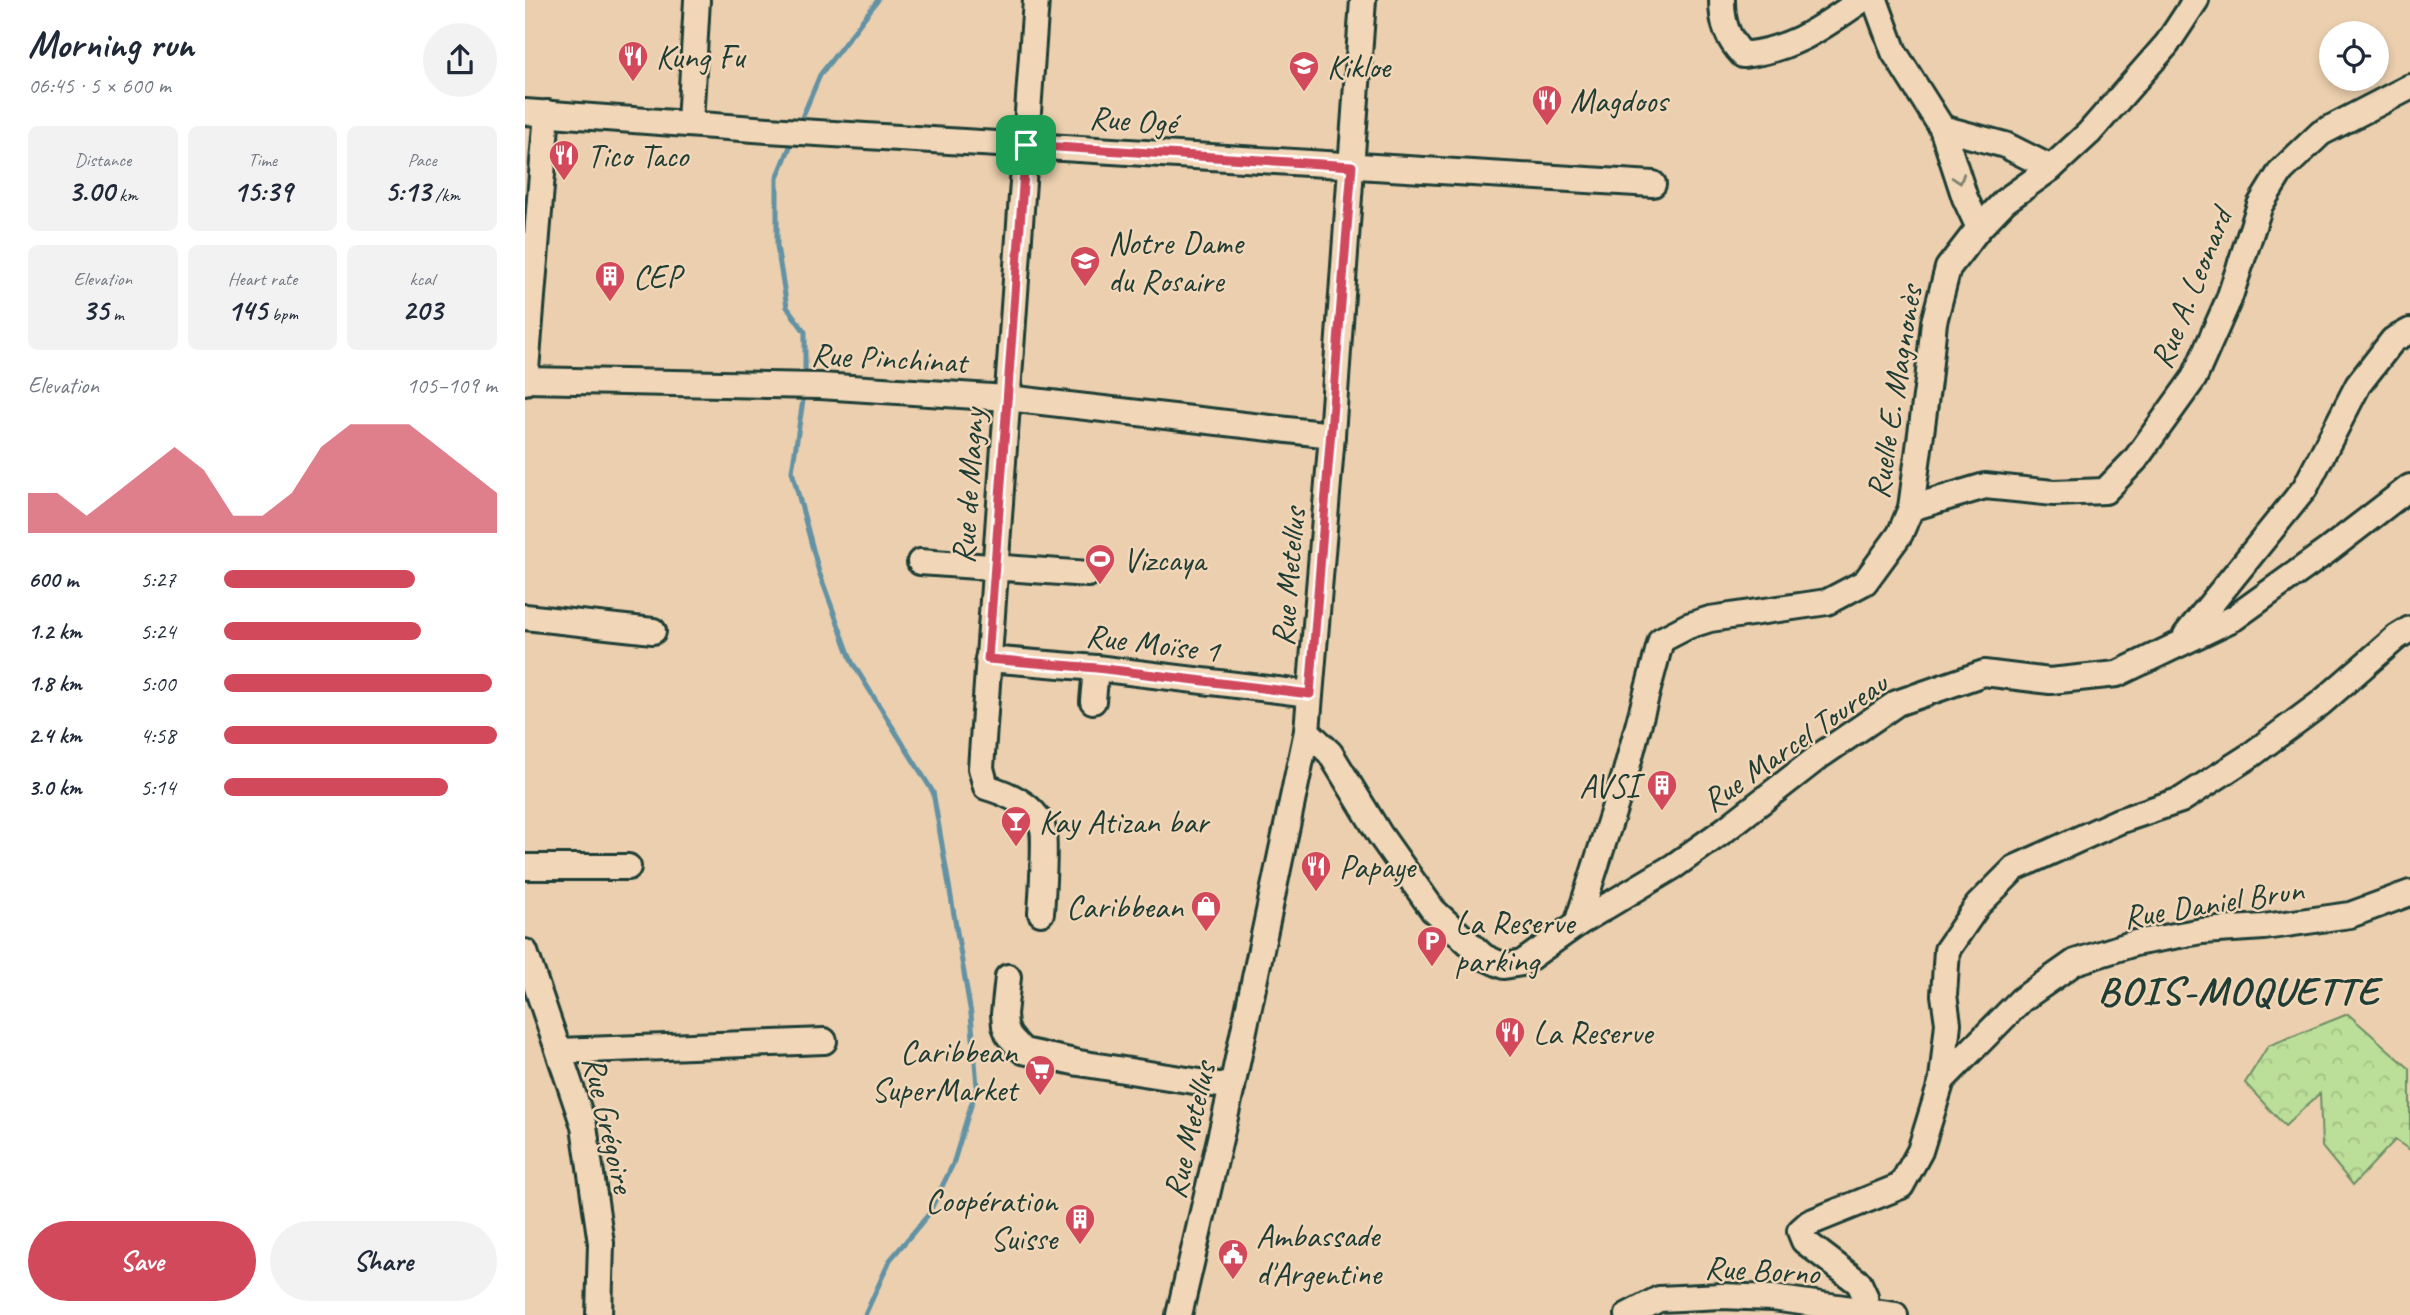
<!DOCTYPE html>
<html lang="en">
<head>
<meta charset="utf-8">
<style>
  body { margin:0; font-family:Caveat,sans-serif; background:#f2f2f3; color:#1f2937; height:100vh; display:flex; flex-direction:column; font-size:26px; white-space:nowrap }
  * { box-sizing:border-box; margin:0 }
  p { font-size:23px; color:#747a83 }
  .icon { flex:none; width:38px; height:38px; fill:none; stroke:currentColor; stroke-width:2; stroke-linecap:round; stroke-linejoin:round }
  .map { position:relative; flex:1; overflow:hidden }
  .drawer { display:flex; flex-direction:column; background:#fff; width:525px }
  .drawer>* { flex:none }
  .buttons { position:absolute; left:1794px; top:21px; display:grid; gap:14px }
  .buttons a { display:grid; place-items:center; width:70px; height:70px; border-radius:50%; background:#fff; box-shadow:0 4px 10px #0003; font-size:35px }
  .pin { position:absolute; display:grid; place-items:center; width:60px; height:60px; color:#fff; margin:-30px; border-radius:14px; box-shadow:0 4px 10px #0006 }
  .round { display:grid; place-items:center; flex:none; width:74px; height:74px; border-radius:37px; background:#f2f2f3 }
  .summary { display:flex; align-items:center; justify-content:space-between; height:119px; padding:0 28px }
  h1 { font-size:38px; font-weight:700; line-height:52px }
  .figures { display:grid; grid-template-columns:repeat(3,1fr); gap:10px; height:119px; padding:7px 28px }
  .figures div { display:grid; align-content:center; border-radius:10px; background:#f2f2f3; text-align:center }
  .figures b { font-size:30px; font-weight:700 }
  .figures small { font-size:19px; font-weight:400 }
  .figures p { font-size:19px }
  .chart { height:196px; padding:14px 28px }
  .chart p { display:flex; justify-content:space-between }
  .chart svg { width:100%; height:126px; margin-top:7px; fill:#d1495b; opacity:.7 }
  .action { display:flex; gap:14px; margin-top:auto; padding:14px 28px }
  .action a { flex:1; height:80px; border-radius:42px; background:#d1495b; color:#fff; font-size:28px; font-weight:700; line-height:80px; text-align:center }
  .action a+a { background:#f2f2f3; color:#1f2937 }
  ul { padding:0 28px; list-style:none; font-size:23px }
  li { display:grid; grid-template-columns:112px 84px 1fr; align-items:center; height:52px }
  li i { height:18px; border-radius:9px; background:#d1495b }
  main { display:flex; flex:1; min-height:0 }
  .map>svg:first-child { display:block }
  .forest { fill:url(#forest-crowns); stroke:#6d8e66; stroke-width:2 }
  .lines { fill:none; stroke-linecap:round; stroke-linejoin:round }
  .stream { stroke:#6292a4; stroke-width:5 }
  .minor-casing { stroke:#1f3d34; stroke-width:30 }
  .minor { stroke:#f1d6b8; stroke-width:24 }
  .oneway { stroke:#7d826f }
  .route-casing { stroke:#fff; stroke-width:14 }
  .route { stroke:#d1495b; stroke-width:9 }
  .labels { text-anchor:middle; stroke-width:5; stroke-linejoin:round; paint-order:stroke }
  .poi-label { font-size:33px; fill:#1f3d34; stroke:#f1d6b8; text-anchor:start }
  .street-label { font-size:33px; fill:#1f3d34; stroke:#f1d6b8 }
  .district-label { font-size:40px; font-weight:bold; letter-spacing:2px; fill:#1f3d34; stroke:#f1d6b8 }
</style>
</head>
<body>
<main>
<section class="drawer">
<div class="summary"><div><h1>Morning run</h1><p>06:45 · 5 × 600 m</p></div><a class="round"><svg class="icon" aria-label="share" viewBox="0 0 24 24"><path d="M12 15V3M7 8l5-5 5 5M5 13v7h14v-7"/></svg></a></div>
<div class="figures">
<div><p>Distance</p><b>3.00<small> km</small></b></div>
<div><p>Time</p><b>15:39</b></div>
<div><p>Pace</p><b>5:13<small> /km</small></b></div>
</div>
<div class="figures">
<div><p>Elevation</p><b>35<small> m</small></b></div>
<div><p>Heart rate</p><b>145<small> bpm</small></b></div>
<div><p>kcal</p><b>203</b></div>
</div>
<div class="chart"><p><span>Elevation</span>105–109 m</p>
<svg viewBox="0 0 160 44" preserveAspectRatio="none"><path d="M0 44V30L10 30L20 38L30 30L40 22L50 14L60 22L70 38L80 38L90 30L100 14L110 6L120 6L130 6L140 14L150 22L160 30V44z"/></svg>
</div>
<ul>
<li><b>600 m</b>5:27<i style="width:70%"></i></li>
<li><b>1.2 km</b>5:24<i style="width:72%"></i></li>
<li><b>1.8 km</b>5:00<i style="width:98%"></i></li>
<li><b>2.4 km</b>4:58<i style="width:100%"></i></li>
<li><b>3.0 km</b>5:14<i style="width:82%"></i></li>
</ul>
<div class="action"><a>Save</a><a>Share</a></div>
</section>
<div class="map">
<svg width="1885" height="1315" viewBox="0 0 1885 1315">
  <defs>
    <pattern id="forest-crowns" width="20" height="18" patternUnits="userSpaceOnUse" patternTransform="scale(1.75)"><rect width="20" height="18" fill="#bbde98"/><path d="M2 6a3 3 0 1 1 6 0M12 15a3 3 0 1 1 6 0" fill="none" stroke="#a0bf84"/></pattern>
  </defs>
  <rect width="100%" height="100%" fill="#ebcfae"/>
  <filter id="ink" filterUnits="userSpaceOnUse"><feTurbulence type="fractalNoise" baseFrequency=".0143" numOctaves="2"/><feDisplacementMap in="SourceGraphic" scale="14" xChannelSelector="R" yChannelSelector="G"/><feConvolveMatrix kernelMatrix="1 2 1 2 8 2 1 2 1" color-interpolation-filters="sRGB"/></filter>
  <g filter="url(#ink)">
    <polygon class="forest" points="1823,1014 1885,1069 1885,1150 1870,1140 1828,1185 1797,1147 1795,1093 1760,1126 1720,1083 1743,1046"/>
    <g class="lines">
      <g class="stream">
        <polyline points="274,125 295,75 353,0"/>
        <polyline points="269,137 252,178 252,246 262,307 280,332 280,380"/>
        <polyline points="279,394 267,471 294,572 327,662 408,792 446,1014 452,1086 428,1164 403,1215 365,1260 340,1315"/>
      </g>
      <g class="minor-casing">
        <g id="minor">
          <path d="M511 0 456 768 461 787C481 793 508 804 517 826 521 834 517 899 516 913"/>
          <path d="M1197 0C1197 23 1202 38 1218 55 1270 49 1295 28 1337 0"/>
          <polyline points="1350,0 1369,52 1417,128 1440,198 1454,228"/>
          <polyline points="0,112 243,130 1128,184"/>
          <polyline points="165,123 172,0"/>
          <polyline points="1417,128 1480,145 1526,168"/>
          <polyline points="0,380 295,386 482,398 807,435"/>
          <polyline points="0,382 22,113"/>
          <polyline points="1386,508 1460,486 1529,493 1580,491 1610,460 1669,378 1704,299 1735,205 1756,171 1796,133 1885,87"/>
          <polyline points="395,562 563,574"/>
          <polyline points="0,617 128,631"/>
          <polyline points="1661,635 1780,488 1833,385 1868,340 1885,331"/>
          <polyline points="463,659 571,668 785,694"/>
          <polyline points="568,701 571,668"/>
          <polyline points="782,731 805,753 855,835 908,910 959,957 979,966 997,963 1052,924 1149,866 1201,829 1296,755 1372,703 1459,673 1525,681 1592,674 1709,618 1802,551 1885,487"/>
          <polyline points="0,867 103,867"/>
          <polyline points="1052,924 1100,775 1136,640 1163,626 1185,619 1302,602 1340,582 1375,534 1386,508 1403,381 1409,322 1423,268 1454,228 1480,201 1526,168 1564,133 1642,44 1671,0"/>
          <polyline points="0,952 59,1126 76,1243 74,1315"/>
          <polyline points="483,977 479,1014 480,1026 484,1036 498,1051 554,1063 707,1087"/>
          <polyline points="34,1051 299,1041"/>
          <polyline points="1417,1080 1496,1000 1550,962 1610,943 1677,931 1739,927 1825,915 1885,893"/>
          <polyline points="1341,1311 1340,1296 1334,1283 1279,1241 1275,1231 1284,1223 1376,1186 1395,1151 1417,1080 1423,1023 1419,995 1422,950 1453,905 1490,868 1594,821 1656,800 1726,755 1796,703 1872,637 1885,629"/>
          <polyline points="654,1315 707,1087 782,731 807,435 838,0"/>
          <polyline points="1103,1315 1134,1299 1197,1296 1247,1298 1370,1315"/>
        </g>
      </g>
      <use href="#minor" class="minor"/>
    </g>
    <defs><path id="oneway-chevron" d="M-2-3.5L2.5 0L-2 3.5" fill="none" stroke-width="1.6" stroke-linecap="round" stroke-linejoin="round" transform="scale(1.75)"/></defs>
    <use class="oneway" href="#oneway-chevron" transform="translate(1434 179) rotate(72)"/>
  </g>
  <g class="lines" filter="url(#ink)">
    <g class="route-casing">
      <polygon id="route" points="501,145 827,166 785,694 572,668 463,659"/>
    </g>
    <use href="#route" class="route"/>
  </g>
  <defs>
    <g id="restaurant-pin" transform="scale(1.575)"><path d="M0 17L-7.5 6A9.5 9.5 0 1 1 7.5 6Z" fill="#d1495b" stroke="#f1d6b8"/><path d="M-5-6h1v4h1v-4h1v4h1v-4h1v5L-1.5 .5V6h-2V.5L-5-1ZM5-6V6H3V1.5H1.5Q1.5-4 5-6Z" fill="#fff"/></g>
    <g id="school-pin" transform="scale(1.575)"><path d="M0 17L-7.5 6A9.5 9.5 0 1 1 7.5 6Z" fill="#d1495b" stroke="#f1d6b8"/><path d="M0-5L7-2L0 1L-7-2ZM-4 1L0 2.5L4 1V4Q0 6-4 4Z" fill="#fff"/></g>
    <g id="university-pin" transform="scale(1.575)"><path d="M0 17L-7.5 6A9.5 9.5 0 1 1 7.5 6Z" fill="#d1495b" stroke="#f1d6b8"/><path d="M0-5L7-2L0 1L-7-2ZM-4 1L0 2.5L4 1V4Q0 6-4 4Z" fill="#fff"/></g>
    <g id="building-pin" transform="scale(1.575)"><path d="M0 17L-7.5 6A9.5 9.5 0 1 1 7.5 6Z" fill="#d1495b" stroke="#f1d6b8"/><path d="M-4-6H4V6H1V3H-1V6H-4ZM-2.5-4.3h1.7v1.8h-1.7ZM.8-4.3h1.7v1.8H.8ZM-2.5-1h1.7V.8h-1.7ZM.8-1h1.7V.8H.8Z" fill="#fff"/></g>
    <g id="stadium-pin" transform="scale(1.575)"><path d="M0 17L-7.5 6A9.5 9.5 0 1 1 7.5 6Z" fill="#d1495b" stroke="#f1d6b8"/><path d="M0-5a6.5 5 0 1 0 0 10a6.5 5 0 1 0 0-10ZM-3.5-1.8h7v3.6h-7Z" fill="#fff"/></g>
    <g id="bar-pin" transform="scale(1.575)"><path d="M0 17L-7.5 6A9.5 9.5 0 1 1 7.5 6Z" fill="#d1495b" stroke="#f1d6b8"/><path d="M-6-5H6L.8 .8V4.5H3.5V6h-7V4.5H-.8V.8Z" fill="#fff"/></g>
    <g id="shop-pin" transform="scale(1.575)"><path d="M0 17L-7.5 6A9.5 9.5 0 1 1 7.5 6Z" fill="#d1495b" stroke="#f1d6b8"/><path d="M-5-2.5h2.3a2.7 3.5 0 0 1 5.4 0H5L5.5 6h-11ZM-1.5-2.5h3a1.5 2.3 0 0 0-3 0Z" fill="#fff"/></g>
    <g id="parking-pin" transform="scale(1.575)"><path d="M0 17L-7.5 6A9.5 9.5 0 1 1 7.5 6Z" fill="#d1495b" stroke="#f1d6b8"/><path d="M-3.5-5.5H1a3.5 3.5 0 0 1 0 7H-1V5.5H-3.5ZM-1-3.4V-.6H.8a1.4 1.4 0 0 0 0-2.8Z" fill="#fff"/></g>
    <g id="supermarket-pin" transform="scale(1.575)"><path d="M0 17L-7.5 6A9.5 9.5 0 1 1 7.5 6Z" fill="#d1495b" stroke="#f1d6b8"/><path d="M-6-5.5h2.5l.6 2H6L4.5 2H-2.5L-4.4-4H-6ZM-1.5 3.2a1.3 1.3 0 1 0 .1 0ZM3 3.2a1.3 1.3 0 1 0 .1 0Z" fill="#fff"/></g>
    <g id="civic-pin" transform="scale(1.575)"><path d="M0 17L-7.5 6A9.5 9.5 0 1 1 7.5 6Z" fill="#d1495b" stroke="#f1d6b8"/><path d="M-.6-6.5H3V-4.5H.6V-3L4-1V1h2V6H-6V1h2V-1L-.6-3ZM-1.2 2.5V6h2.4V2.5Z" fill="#fff"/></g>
  </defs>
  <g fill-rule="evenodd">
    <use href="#restaurant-pin" x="108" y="56"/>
    <use href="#school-pin" x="779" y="66"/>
    <use href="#restaurant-pin" x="1022" y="100"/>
    <use href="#restaurant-pin" x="39" y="155"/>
    <use href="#university-pin" x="560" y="261"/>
    <use href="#building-pin" x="85" y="276"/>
    <use href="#stadium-pin" x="575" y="559"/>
    <use href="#building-pin" x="1137" y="785"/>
    <use href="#bar-pin" x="491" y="821"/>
    <use href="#restaurant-pin" x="791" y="866"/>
    <use href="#shop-pin" x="681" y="906"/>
    <use href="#parking-pin" x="907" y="941"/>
    <use href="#restaurant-pin" x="985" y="1032"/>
    <use href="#supermarket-pin" x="515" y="1070"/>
    <use href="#building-pin" x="555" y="1219"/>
    <use href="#civic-pin" x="708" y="1254"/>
  </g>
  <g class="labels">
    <g class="poi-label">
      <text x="131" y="68">Kung Fu</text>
      <text x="802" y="78">Kikloe</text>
      <text x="1045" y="112">Magdoos</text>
      <text x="62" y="167">Tico Taco</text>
      <text x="583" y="254">Notre Dame<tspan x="583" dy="38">du Rosaire</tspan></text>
      <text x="108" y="288">CEP</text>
      <text x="598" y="571">Vizcaya</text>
      <text x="1114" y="797" text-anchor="end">AVSI</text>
      <text x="514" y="833">Kay Atizan bar</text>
      <text x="814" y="878">Papaye</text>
      <text x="658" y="918" text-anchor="end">Caribbean</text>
      <text x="930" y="934">La Reserve<tspan x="930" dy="38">parking</tspan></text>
      <text x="1008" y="1044">La Reserve</text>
      <text x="492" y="1063" text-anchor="end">Caribbean<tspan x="492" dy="38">SuperMarket</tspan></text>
      <text x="532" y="1212" text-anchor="end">Coopération<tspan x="532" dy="38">Suisse</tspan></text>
      <text x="731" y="1247">Ambassade<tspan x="731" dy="38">d'Argentine</tspan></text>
    </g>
    <g class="street-label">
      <text transform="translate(608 119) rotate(4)" y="12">Rue Ogé</text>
      <text transform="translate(1665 288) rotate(-68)" y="12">Rue A. Leonard</text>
      <text transform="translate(364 357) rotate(3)" y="12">Rue Pinchinat</text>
      <text transform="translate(1368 392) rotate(-81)" y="12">Ruelle E. Magnonès</text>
      <text transform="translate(442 486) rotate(-86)" y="12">Rue de Magny</text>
      <text transform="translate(762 577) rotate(-85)" y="12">Rue Metellus</text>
      <text transform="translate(628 642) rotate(7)" y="12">Rue Moïse 1</text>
      <text transform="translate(1269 741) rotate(-35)" y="12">Rue Marcel Toureau</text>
      <text transform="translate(1688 902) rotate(-9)" y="12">Rue Daniel Brun</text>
      <text transform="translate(85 1124) rotate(77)" y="12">Rue Grégoire</text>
      <text transform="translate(663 1130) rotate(-77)" y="12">Rue Metellus</text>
      <text transform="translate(1237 1269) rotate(3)" y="12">Rue Borno</text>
    </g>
    <g class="district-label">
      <text x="1714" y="1004">BOIS-MOQUETTE</text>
    </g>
  </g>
</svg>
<div class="buttons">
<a><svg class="icon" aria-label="locate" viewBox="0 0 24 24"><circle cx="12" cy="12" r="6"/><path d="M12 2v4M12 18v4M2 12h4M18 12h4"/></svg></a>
</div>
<div class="pin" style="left:501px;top:145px;background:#1e9e55"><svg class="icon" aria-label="arrive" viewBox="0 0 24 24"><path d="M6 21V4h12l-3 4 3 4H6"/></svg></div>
</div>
</main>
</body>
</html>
